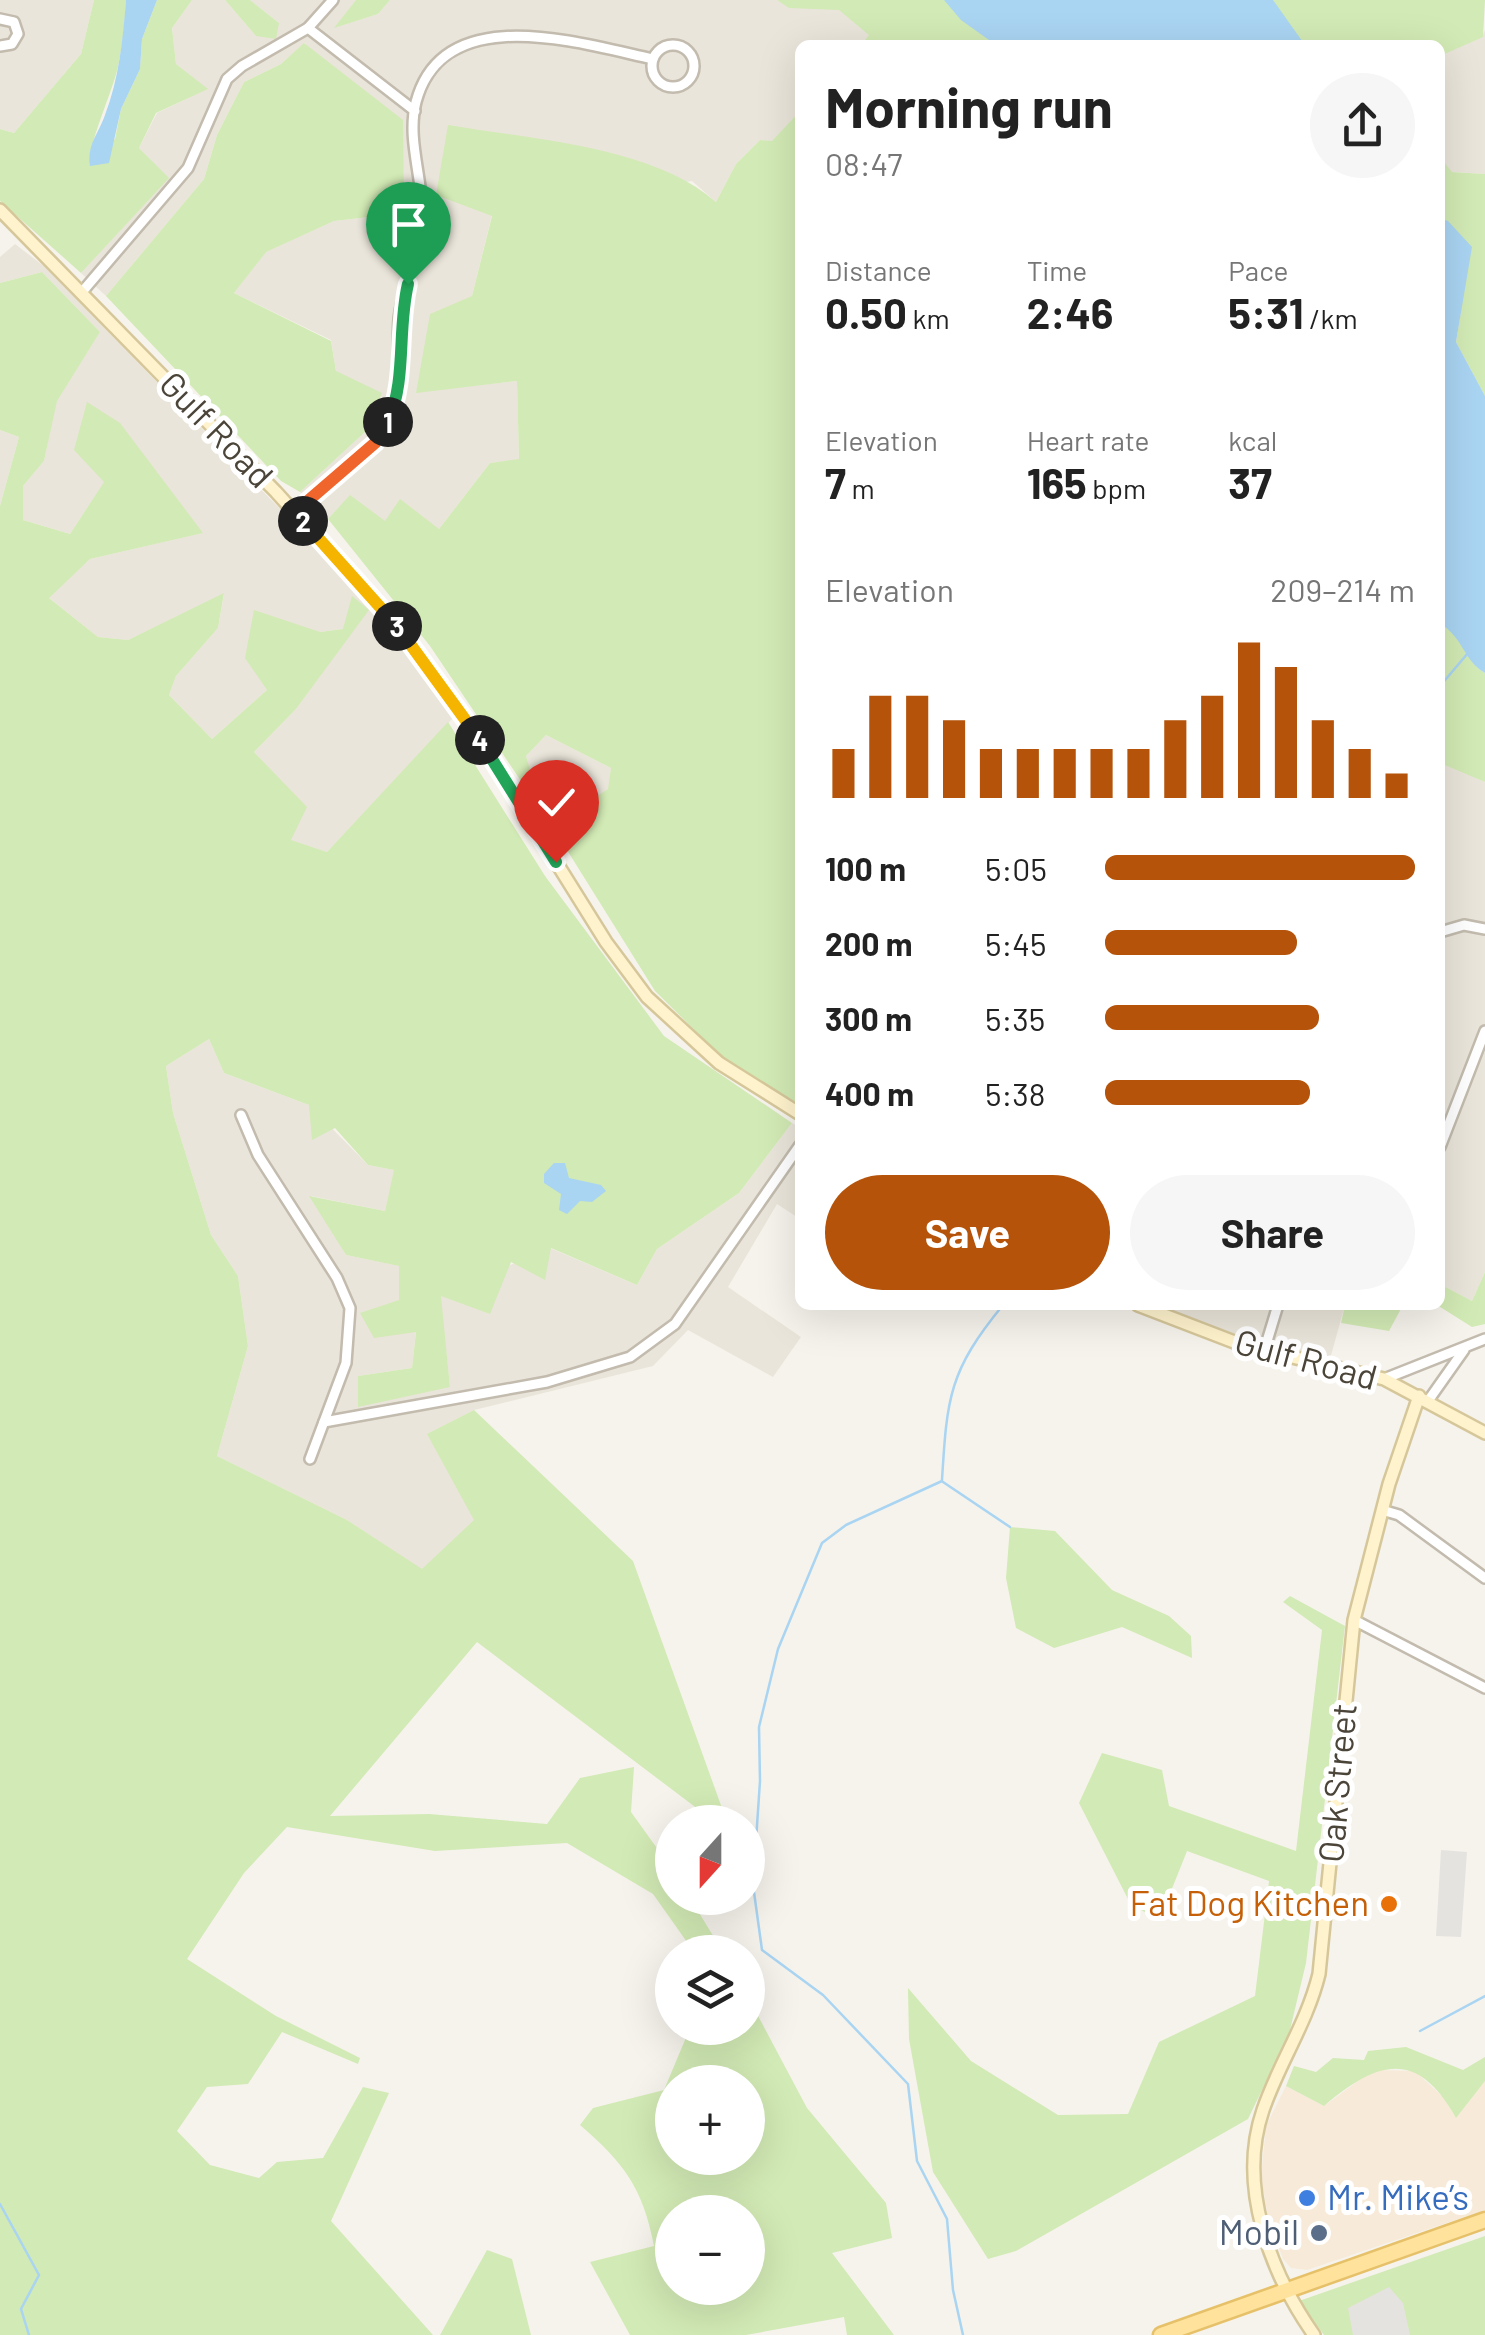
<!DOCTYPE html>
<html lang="en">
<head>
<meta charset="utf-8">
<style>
  body { margin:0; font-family:Barlow,sans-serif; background:#f6f6f6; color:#222; height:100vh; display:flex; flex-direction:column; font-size:38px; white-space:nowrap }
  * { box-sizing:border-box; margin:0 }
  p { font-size:32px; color:#767676 }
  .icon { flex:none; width:55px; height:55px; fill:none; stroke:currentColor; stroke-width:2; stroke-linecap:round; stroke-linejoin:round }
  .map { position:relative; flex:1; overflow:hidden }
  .drawer { position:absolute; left:795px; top:40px; width:650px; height:1270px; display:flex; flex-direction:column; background:#fff; border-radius:15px; box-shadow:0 10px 40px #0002 }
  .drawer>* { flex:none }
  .needle { width:65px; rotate:201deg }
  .fabs { position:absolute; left:655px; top:1805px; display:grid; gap:20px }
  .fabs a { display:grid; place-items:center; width:110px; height:110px; border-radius:50%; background:#fff; box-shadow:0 10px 40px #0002; font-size:50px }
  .pin { position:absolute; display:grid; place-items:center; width:85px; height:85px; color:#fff; margin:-102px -42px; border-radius:50% 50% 50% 0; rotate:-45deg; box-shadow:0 0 10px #0007 }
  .pin .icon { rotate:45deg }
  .km { position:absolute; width:50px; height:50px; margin:-25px; border-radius:50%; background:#222; color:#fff; font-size:28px; line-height:50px; text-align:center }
  .round { display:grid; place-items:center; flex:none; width:105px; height:105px; border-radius:52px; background:#f6f6f6 }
  .summary { display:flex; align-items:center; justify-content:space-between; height:170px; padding:0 30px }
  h1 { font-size:55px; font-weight:700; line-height:75px }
  .figures { display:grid; grid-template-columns:repeat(3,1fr); gap:15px; height:170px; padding:10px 30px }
  .figures div { display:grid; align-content:center }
  .figures b { font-size:42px; font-weight:700 }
  .figures small { font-size:28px; font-weight:400 }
  .figures p { font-size:28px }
  .chart { height:280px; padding:20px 30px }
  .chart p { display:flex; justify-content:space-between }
  .chart svg { width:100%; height:180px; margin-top:10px; stroke:#b45309; stroke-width:6 }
  .action { display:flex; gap:20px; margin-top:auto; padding:20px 30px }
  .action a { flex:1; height:115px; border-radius:60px; background:#b45309; color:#fff; font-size:40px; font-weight:700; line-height:115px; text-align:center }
  .action a+a { background:#f6f6f6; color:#222 }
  ul { padding:0 30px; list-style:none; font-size:32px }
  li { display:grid; grid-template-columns:160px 120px 1fr; align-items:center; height:75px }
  li i { height:25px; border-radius:12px; background:#b45309 }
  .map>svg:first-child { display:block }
  .residential { fill:#eae5da }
  .commercial { fill:#f7ead8 }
  .green { fill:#d2eab5; fill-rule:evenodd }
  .parking { fill:#e5e3e0 }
  .water { fill:#a9d4f2 }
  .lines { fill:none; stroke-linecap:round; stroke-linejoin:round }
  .stream { stroke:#a9d4f2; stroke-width:2.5 }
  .street-casing { stroke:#c2bbae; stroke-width:14 }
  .secondary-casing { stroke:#d6c79b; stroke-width:16 }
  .primary-casing { stroke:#e6c16a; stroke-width:19 }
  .street { stroke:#fff; stroke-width:9 }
  .secondary { stroke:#fff3cd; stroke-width:11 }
  .primary { stroke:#ffe39c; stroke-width:14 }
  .split-1-casing { stroke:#fff; stroke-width:20 }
  .split-2-casing { stroke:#fff; stroke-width:20 }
  .split-3-casing { stroke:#fff; stroke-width:20 }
  .split-4-casing { stroke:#fff; stroke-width:20 }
  .split-5-casing { stroke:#fff; stroke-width:20 }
  .split-1 { stroke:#22a559; stroke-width:12 }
  .split-2 { stroke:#f0652b; stroke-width:12 }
  .split-3 { stroke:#f5b400; stroke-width:12 }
  .split-4 { stroke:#f5b400; stroke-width:12 }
  .split-5 { stroke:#22a559; stroke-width:12 }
  .food-dot { fill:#e8710a; stroke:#fff; stroke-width:4 }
  .shop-dot { fill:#3f7fe0; stroke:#fff; stroke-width:4 }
  .service-dot { fill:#5c6f8a; stroke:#fff; stroke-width:4 }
  .labels { text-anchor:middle; stroke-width:10; stroke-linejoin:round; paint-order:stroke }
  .street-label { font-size:35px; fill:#4b4439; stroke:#fff }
  .food-label { font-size:35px; fill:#c56008; stroke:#fff; text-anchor:end }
  .shop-label { font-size:35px; fill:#366cbe; stroke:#fff; text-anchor:start }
  .service-label { font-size:35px; fill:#4e5e75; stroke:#fff; text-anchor:end }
</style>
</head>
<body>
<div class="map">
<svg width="1485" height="2335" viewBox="0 0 1485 2335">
  <rect width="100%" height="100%" fill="#f6f3ec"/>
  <g class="residential">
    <polygon points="0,0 94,0 81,54 14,133 0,129"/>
    <polygon points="192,0 225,0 256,36 279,23 250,0 356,0 336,27 378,14 390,0 777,0 789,7 851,7 879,41 875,45 800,45 800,111 772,142 760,140 736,164 716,202 692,181 492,215 472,296 416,392 517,381 519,460 490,463 439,529 385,522 350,496 328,519 300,492 365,432 336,371 331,340 234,293 265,252 334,221 404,213 305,43 281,64 244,82 217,135 204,179 106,296 81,273 168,178 139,148 157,113 207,89 176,64 172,28"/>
    <polygon points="1485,30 1485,174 1440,171 1440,51 1482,37"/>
    <polygon points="15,244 45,267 352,583 407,650 454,717 327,852 290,840 306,807 254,752 296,709 368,610 343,629 320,632 267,690 212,739 169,695 176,676 218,628 224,594 128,640 98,637 48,597 90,559 202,533 105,481 70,534 23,520 23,486 44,461 56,401 100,332 42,272 0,283 0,257"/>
    <polygon points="0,430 19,437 0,506"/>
    <polygon points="546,735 611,768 609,789 552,826 521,781 531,776 526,756"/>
    <polygon points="1440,761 1485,782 1485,1272 1472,1301 1440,1284"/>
    <polygon points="209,1039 224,1073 309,1105 368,1165 395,1170 385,1211 311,1196 346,1255 400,1266 399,1300 416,1331 412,1368 358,1376 450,1387 440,1295 550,1248 637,1285 657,1249 739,1193 792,1123 800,1127 800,1219 777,1204 728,1287 801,1337 773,1377 688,1330 653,1366 474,1410 428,1434 475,1520 422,1570 347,1520 217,1456 248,1346 238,1276 211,1235 173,1113 166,1066"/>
    <polygon points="1157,1305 1345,1305 1330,1359 1210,1327"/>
  </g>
  <polygon class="commercial" points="1373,2070 1415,2071 1445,2099 1456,2118 1485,2081 1485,2210 1307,2270 1291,2268 1283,2259 1269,2222 1261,2177 1266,2126 1286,2086 1324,2106"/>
  <g class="green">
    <path d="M94 0H126C125 21 123 42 119 62 114 91 86 145 91 166L115 139 121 109 140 69 142 39 157 0H192L172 28 176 64 208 89 156 113 139 148 169 178 81 273 0 201V129L14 133 81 54Z"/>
    <polygon points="225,0 250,0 279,23 276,39 256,36"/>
    <polygon points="356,0 390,0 378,14 334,28"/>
    <polygon points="777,0 950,0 1002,45 861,45 869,35 839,10 789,8"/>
    <polygon points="1273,0 1485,0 1483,37 1440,56 1440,45 1296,45"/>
    <polygon points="304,43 403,120 404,213 334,221 266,252 234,293 331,341 336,371 382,393 365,432 300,492 281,481 106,296 204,179 217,135 244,82 281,64"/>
    <path d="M800 111V1109L735 1070 655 991 552 826 608 789 611 768 546 735 526 756 532 776 521 781 430 646 328 519 350 495 385 521 400 499 439 529 490 463 519 459 517 381 416 393 430 314 472 296 492 216 436 195 448 125C530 139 653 146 716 202L736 164 760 140 772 141Z"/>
    <polygon points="1440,157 1452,172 1485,174 1485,396 1456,342 1461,311 1440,233"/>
    <polygon points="42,272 100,332 57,401 44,461 23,486 23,520 70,534 104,482 74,450 87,402 120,423 203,533 90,559 49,598 98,637 128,640 224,593 218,628 176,676 169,695 212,739 267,690 245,658 254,610 320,632 343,629 352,596 369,610 296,709 254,752 307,807 291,840 327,852 448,722 545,876 664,1036 792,1123 739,1193 657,1249 637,1285 551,1248 545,1280 511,1262 490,1314 441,1296 450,1387 358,1407 358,1376 412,1368 416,1332 374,1338 360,1313 399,1300 399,1266 346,1255 309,1196 385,1211 394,1170 368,1165 335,1128 312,1140 309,1105 224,1073 209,1039 166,1066 173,1113 211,1235 238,1276 248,1346 217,1456 347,1520 422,1569 474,1520 427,1434 474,1410 633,1561 727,1822 715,1822 477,1642 330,1816 429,1814 547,1824 580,1778 634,1767 631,1812 672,1869 672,1898 690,1898 723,1952 694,1952 653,1894 567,1843 435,1851 287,1827 244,1873 187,1959 276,2016 360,2058 358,2064 282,2032 248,2084 207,2087 177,2131 210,2165 259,2178 277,2162 323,2158 363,2087 389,2093 331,2221 433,2335 0,2335 0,506 19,437 0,430 0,283"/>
    <path d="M1440 623C1465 634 1463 660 1485 673V782L1440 763Z"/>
    <polygon points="1485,1272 1485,1324 1472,1327 1437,1305 1440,1284 1472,1301"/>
    <polygon points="1345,1305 1403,1305 1389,1331 1341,1323"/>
    <polygon points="1010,1527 1055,1531 1112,1590 1169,1616 1191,1636 1192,1658 1122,1627 1054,1648 1016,1628 1006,1578"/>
    <polygon points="1290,1596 1345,1626 1306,1963 1289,2034 1248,2119 1016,2251 988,2259 933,2172 909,2039 908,1988 971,2061 1058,2115 1128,2114 1159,2042 1255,1996 1269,1881 1187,1851 1159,1921 1130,1903 1079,1803 1102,1753 1162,1770 1169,1806 1296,1851 1322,1630 1283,1602"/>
    <path d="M748 1997 807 2108 886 2203 892 2238 832 2253 894 2335H847L844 2317 746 2335H630L590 2262 654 2246C643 2188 624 2163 580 2125L593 2108 664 2090 690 2028H748ZM672 2082H748V2158H672ZM672 2212H748V2288H672Z"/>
    <path d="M1406 2047 1463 2070 1485 2057V2081L1456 2118C1417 2048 1377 2061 1324 2106L1286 2086 1294 2066 1316 2072 1333 2058 1364 2060 1368 2051Z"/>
    <polygon points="1485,2236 1485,2335 1324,2335 1299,2301"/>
    <polygon points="487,2250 512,2259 531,2335 440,2335"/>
  </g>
  <g class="parking">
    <polygon points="1441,1850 1467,1852 1461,1937 1436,1936"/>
    <polygon points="1389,2287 1403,2303 1410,2335 1353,2335 1348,2308"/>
  </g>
  <g class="water">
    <path d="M126 0H157L142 39 140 69 121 109 109 163 90 166C87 144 98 135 105 115 119 79 123 39 126 0Z"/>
    <polygon points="944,0 1273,0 1305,45 996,45 961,20"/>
    <path d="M1440 218 1448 221 1472 247 1456 342 1485 396V673C1463 660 1465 640 1440 623Z"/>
    <polygon points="554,1163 565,1163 569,1178 601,1185 606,1191 592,1202 580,1201 567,1214 559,1210 561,1194 544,1183 544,1174"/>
  </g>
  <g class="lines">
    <g class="stream">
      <polyline points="1440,686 1468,653"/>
      <path d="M942 1480C947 1397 949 1371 1003 1305"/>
      <polyline points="942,1481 846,1525 822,1543 778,1649 759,1727 760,1781 753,1885 762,1950 823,1995 908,2084 917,2161 947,2219 953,2290 963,2335"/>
      <polyline points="943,1482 1010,1527"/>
      <polyline points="1420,2031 1485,1996"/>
      <polyline points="0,2204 39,2275 21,2309 29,2335"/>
    </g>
    <g class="street-casing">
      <g id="street">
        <polyline points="0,19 14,22 18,34 12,44 0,46"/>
        <polyline points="308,28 415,111"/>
        <circle cx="673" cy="66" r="21"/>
        <polyline points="82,292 188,168 227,79 242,66 308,28 333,0"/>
        <path d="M295 512C326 486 368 459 387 423 405 390 396 355 399 319 403 281 423 247 422 208 421 173 407 137 416 102 443 0 579 43 653 59"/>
        <polyline points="1440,932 1464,925 1485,929"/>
        <polyline points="241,1115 258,1155 337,1278 350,1308 346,1363 310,1459"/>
        <polyline points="1440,1147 1485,1031"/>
        <polyline points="1264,1351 1278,1305"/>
        <polyline points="1384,1379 1485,1339"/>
        <polyline points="1428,1401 1464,1350"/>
        <polyline points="324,1422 547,1382 630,1357 675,1324 800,1145"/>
        <polyline points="1382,1510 1399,1515 1485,1578"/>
        <polyline points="1354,1620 1485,1688"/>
      </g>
    </g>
    <g class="secondary-casing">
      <g id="secondary">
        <polyline points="0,210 276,492 400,629 481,742 606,942 647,997 719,1063 800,1114"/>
        <polyline points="1138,1305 1242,1345 1384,1379 1485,1433"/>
        <path d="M1314 2335C1270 2272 1237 2186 1263 2110 1279 2063 1307 2023 1319 1974L1354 1620 1389 1484 1419 1396"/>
      </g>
    </g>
    <g class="primary-casing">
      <polyline id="primary" points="1161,2335 1485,2220"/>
    </g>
    <use href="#street" class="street"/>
    <use href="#secondary" class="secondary"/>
    <use href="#primary" class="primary"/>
  </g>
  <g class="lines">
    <g class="split-1-casing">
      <path id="split-1" d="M388 422C407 379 397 330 408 284"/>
    </g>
    <g class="split-2-casing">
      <polyline id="split-2" points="303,521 295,512 375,443 388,422"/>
    </g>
    <g class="split-3-casing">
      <polyline id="split-3" points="303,521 397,626"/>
    </g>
    <g class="split-4-casing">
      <polyline id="split-4" points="397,626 480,740"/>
    </g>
    <g class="split-5-casing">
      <polyline id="split-5" points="480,740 556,862"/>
    </g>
    <use href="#split-1" class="split-1"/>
    <use href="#split-2" class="split-2"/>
    <use href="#split-3" class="split-3"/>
    <use href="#split-4" class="split-4"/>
    <use href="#split-5" class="split-5"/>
  </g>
  <circle class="food-dot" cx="1389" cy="1904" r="10"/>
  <circle class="shop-dot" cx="1307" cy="2198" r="10"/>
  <circle class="service-dot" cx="1319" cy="2233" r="10"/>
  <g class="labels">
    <g class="street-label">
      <text transform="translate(216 430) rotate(46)" y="12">Gulf Road</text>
      <text transform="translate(1306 1360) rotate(15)" y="12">Gulf Road</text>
      <text transform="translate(1338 1783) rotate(-85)" y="12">Oak Street</text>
    </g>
    <g class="food-label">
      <text x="1369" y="1916">Fat Dog Kitchen</text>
    </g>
    <g class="shop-label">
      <text x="1327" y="2210">Mr. Mike’s</text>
    </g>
    <g class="service-label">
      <text x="1299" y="2245">Mobil</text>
    </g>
  </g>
</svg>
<div class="fabs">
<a><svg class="needle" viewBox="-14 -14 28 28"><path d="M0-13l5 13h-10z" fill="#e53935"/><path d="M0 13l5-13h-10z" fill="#767676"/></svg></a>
<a><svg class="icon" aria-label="layers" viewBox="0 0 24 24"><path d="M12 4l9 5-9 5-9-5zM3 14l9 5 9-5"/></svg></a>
<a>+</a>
<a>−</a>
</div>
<div class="pin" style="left:408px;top:284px;background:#1e9e55"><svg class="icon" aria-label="arrive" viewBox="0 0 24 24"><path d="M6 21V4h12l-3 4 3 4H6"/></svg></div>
<div class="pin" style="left:556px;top:862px;background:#d93025"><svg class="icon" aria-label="check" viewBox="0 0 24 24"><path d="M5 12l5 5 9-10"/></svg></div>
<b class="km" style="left:388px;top:422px">1</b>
<b class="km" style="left:303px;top:521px">2</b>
<b class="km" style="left:397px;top:626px">3</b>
<b class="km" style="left:480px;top:740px">4</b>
<section class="drawer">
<div class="summary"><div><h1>Morning run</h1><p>08:47</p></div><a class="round"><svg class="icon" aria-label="share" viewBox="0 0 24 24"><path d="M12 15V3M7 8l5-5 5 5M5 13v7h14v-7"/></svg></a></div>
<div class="figures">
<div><p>Distance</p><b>0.50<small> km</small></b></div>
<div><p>Time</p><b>2:46</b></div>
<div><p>Pace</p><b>5:31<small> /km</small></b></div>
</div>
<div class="figures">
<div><p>Elevation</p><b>7<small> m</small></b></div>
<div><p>Heart rate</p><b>165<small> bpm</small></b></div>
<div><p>kcal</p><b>37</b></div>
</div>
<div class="chart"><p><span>Elevation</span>209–214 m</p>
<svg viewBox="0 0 160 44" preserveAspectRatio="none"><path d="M5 44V32M15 44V19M25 44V19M35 44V25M45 44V32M55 44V32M65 44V32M75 44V32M85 44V32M95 44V25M105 44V19M115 44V6M125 44V12M135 44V25M145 44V32M155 44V38"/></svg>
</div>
<ul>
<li><b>100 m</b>5:05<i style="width:100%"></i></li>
<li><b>200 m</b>5:45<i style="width:62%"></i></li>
<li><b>300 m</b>5:35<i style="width:69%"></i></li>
<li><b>400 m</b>5:38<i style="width:66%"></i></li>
</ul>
<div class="action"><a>Save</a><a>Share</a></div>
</section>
</div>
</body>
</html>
